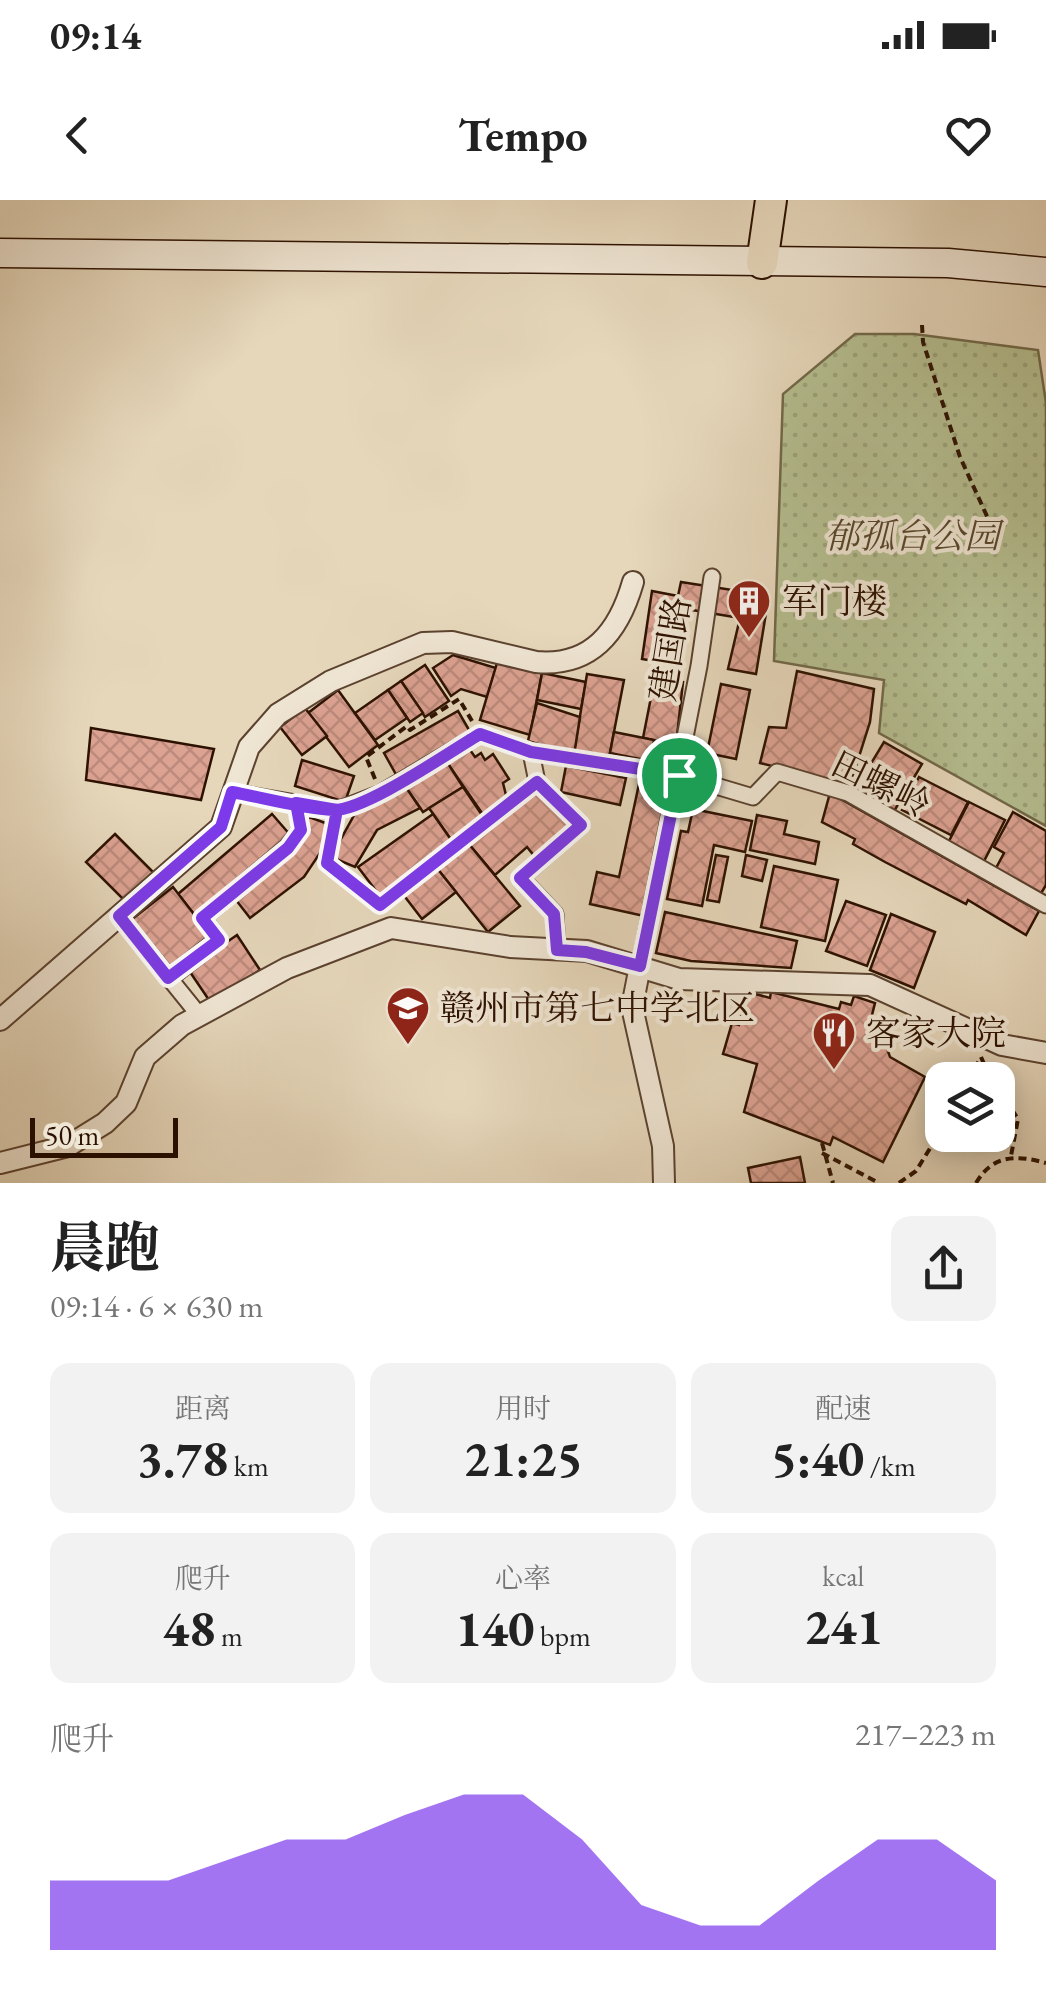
<!DOCTYPE html>
<html lang="zh">
<head>
<meta charset="utf-8">
<style>
  body { margin:0; font-family:"EB Garamond","Noto Serif SC",serif; background:#f2f2f2; color:#222; height:100vh; display:flex; flex-direction:column; font-size:38px; white-space:nowrap }
  * { box-sizing:border-box; margin:0 }
  p { font-size:32px; color:#767676 }
  .icon { flex:none; width:55px; height:55px; fill:none; stroke:currentColor; stroke-width:2; stroke-linecap:round; stroke-linejoin:round }
  .map { position:relative; height:983px; overflow:hidden }
  .drawer { display:flex; flex-direction:column; background:#fff; flex:1 }
  .drawer>* { flex:none }
  .buttons { position:absolute; left:925px; top:862px; display:grid; gap:20px }
  .buttons a { display:grid; place-items:center; width:90px; height:90px; border-radius:20px; background:#fff; box-shadow:0 5px 25px #0003; font-size:50px }
  .scale { position:absolute; left:30px; bottom:25px; width:148px; box-sizing:border-box; padding-left:10px; border:5px solid #2d1100; border-top:0; font-size:28px; line-height:35px; white-space:nowrap; color:#2d1100; -webkit-text-stroke:8px #efe5d3; paint-order:stroke }
  .pin { position:absolute; display:grid; place-items:center; width:85px; height:85px; color:#fff; margin:-42px; border:5px solid #fff; border-radius:50%; box-shadow:0 2px 10px #0007 }
  .round { display:grid; place-items:center; flex:none; width:105px; height:105px; border-radius:20px; background:#f2f2f2 }
  .summary { display:flex; align-items:center; justify-content:space-between; height:170px; padding:0 50px }
  h1 { font-size:55px; font-weight:700; line-height:75px }
  .metrics { display:grid; grid-template-columns:repeat(3,1fr); gap:15px; height:170px; padding:10px 50px }
  .metrics div { display:grid; align-content:center; border-radius:20px; background:#f2f2f2; text-align:center }
  .metrics b { font-size:50px; font-weight:700 }
  .metrics small { font-size:28px; font-weight:400 }
  .metrics p { font-size:28px }
  .chart { height:280px; padding:20px 50px }
  .chart p { display:flex; justify-content:space-between }
  .chart svg { width:100%; height:180px; margin-top:10px; fill:#7c3aed; opacity:.7 }
  .status { display:flex; justify-content:space-between; align-items:center; height:70px; padding:0 50px; background:#fff; direction:ltr }
  .status svg { height:28px; fill:currentColor }
  header { display:flex; justify-content:space-between; align-items:center; height:130px; padding:0 50px; background:#fff; font-size:45px; font-weight:700 }
  .map>svg:first-child { display:block }
  .grass { fill:url(#grass-dots); stroke:#716848; stroke-width:2.5 }
  .building { fill:url(#building-cross-hatch); stroke:#2d1100; stroke-width:2.5 }
  .lines { fill:none; stroke-linecap:round; stroke-linejoin:round }
  .pedestrian-casing { stroke:#5b422f; stroke-width:19 }
  .minor-casing { stroke:#5b422f; stroke-width:24 }
  .secondary-casing { stroke:#2d1100; stroke-width:31 }
  .primary-casing { stroke:#2d1100; stroke-width:34 }
  .path { stroke:#2d1100; stroke-width:4; stroke-dasharray:8 5; stroke-linecap:butt }
  .pedestrian { stroke:#efe5d3; stroke-width:15 }
  .minor { stroke:#efe5d3; stroke-width:20 }
  .secondary { stroke:#efe5d3; stroke-width:28 }
  .primary { stroke:#e6d7bb; stroke-width:30 }
  .route-casing { stroke:#fff; stroke-width:20 }
  .route { stroke:#7c3aed; stroke-width:12 }
  .labels { text-anchor:middle; stroke-width:8; stroke-linejoin:round; paint-order:stroke }
  .park-label { font-size:35px; font-style:italic; fill:#56452b; stroke:#efe5d3 }
  .poi-label { font-size:35px; fill:#2d1100; stroke:#efe5d3; text-anchor:start }
  .street-label { font-size:35px; fill:#2d1100; stroke:#efe5d3 }
</style>
</head>
<body>
<div class="status"><b>09:14</b><svg viewBox="0 0 49 12"><path d="M0 12V9h3v3zM5 12V6h3v6zM10 12V3h3v9zM15 12V0h3v12zM26 1h20v11H26zM47 4h2v5h-2z"/></svg></div>
<header><svg class="icon" aria-label="back" viewBox="0 0 24 24"><path d="M15 5l-7 7 7 7"/></svg>Tempo<svg class="icon" aria-label="heart" viewBox="0 0 24 24"><path d="M12 20l-8-8c-3-5 5-10 8-4 3-6 11-1 8 4z"/></svg></header>
<div class="map">
<svg width="1046" height="983" viewBox="0 0 1046 983">
  <defs>
    <pattern id="grass-dots" width="8" height="8" patternUnits="userSpaceOnUse" patternTransform="scale(2.5)"><rect width="8" height="8" fill="#b5be90"/><path d="M2 2h.1M6 6h.1" fill="none" stroke="#9ca27a" stroke-width="1.8" stroke-linecap="round"/></pattern>
    <pattern id="building-cross-hatch" width="8" height="8" patternUnits="userSpaceOnUse" patternTransform="scale(2.5)"><rect width="8" height="8" fill="#dca292"/><path d="M0 0l8 8M0 8l8-8" fill="none" stroke="#bd8a7c"/></pattern>
  </defs>
  <rect width="100%" height="100%" fill="#e6d7bb"/>
  <filter id="stains"><feTurbulence type="fractalNoise" baseFrequency=".002" numOctaves="4"/><feColorMatrix values="0 0 0 0 .2 0 0 0 0 .09 0 0 0 0 .02 0 0 0 .5 -.17"/></filter>
  <radialGradient id="worn" r=".72"><stop offset=".6" stop-color="#630" stop-opacity="0"/><stop offset="1" stop-color="#630" stop-opacity=".3"/></radialGradient>
  <polygon class="grass" points="855,134 914,134 1038,150 1046,203 1046,626 879,533 884,480 774,461 783,194"/>
  <g class="building">
    <polygon points="681,382 745,392 743,403 767,407 756,474 728,469 740,418 674,407 666,463 642,459 652,391 678,396"/>
    <polygon points="453,455 496,468 487,497 461,489 451,496 433,468"/>
    <polygon points="497,463 542,473 530,535 480,520"/>
    <polygon points="425,465 449,501 425,517 401,481"/>
    <polygon points="797,471 874,489 870,522 850,585 760,563 769,527 786,528"/>
    <polygon points="542,473 586,482 581,509 537,500"/>
    <polygon points="587,474 624,480 608,563 573,558"/>
    <polygon points="655,477 683,482 676,545 643,538"/>
    <polygon points="401,481 423,513 410,522 388,490"/>
    <polygon points="721,484 750,490 736,559 707,553"/>
    <polygon points="338,490 378,545 349,567 308,513"/>
    <polygon points="388,490 407,518 375,540 355,513"/>
    <polygon points="537,503 580,517 574,555 528,541"/>
    <polygon points="305,508 327,536 302,555 280,527"/>
    <polygon points="458,511 472,535 398,578 384,553"/>
    <polygon points="91,528 214,549 201,600 86,580"/>
    <polygon points="614,532 654,540 650,561 610,553"/>
    <polygon points="884,542 922,564 893,613 855,590"/>
    <polygon points="468,547 475,557 481,553 485,560 493,554 509,579 503,583 507,599 484,616 446,561"/>
    <polygon points="445,559 463,587 423,612 405,586"/>
    <polygon points="302,560 354,576 345,602 295,586"/>
    <polygon points="566,566 626,578 620,605 561,592"/>
    <polygon points="919,577 968,602 951,635 902,610"/>
    <polygon points="639,584 670,591 644,716 590,704 597,672 619,677"/>
    <polygon points="405,586 420,608 377,630 355,667 331,657 357,610"/>
    <polygon points="463,587 486,621 454,644 429,608"/>
    <polygon points="538,591 571,627 535,657 527,647 495,675 468,643"/>
    <polygon points="830,593 1039,711 1026,735 968,700 966,704 885,662 853,644 855,639 822,622"/>
    <polygon points="969,602 1005,620 982,665 946,647"/>
    <polygon points="693,609 752,621 745,652 714,645 702,706 667,699 681,631 688,632"/>
    <polygon points="1013,612 1046,631 1046,685 1040,695 995,670 1004,653 994,647"/>
    <polygon points="272,614 292,637 197,718 178,694"/>
    <polygon points="433,614 454,644 380,696 358,667"/>
    <polygon points="757,615 787,621 784,634 819,642 815,664 750,650"/>
    <polygon points="309,617 331,625 322,650 304,677 250,718 236,700 288,657"/>
    <polygon points="115,634 154,673 125,701 86,662"/>
    <polygon points="468,643 520,706 488,732 436,667"/>
    <polygon points="716,655 728,657 719,702 707,700"/>
    <polygon points="746,655 767,660 762,681 742,676"/>
    <polygon points="774,666 838,680 825,741 761,727"/>
    <polygon points="436,667 456,692 422,719 402,693"/>
    <polygon points="173,687 210,735 169,767 131,720"/>
    <polygon points="846,701 886,715 867,766 826,751"/>
    <polygon points="665,712 797,741 791,768 691,761 656,753"/>
    <polygon points="891,714 935,732 914,788 870,770"/>
    <polygon points="237,735 260,770 211,803 188,769"/>
    <polygon points="748,792 770,798 771,792 839,809 841,802 851,805 854,796 875,803 871,819 886,824 884,840 890,857 925,877 883,962 833,937 830,945 744,912 757,864 723,854 732,823 739,825"/>
    <polygon points="800,957 805,983 751,983 748,968"/>
  </g>
  <g class="lines">
    <g class="pedestrian-casing">
      <g id="pedestrian">
        <polyline points="531,552 537,582 581,625 521,678 555,714 557,750"/>
        <polyline points="232,592 337,610 381,593 480,534 531,552 679,575 753,597 777,572 848,593 1046,705"/>
        <polyline points="119,716 199,815"/>
        <polyline points="640,766 699,466 712,377"/>
        <polyline points="169,779 219,740 203,718 287,647 301,630 296,603"/>
      </g>
    </g>
    <g class="minor-casing">
      <g id="minor">
        <polyline points="640,766 632,807 663,946 664,983"/>
        <path d="M0 820 221 627 249 547 278 514 331 481 423 443 452 442 536 462C592 467 619 431 633 382"/>
        <polyline points="0,963 68,946 105,923 126,903 145,857 182,825 287,768 391,728 510,747 587,751 679,779 870,785 1002,845 1046,853"/>
      </g>
    </g>
    <g class="secondary-casing">
      <polyline id="secondary" points="0,53 948,63 1046,72"/>
    </g>
    <g class="primary-casing">
      <polyline id="primary" points="762,63 771,0"/>
    </g>
    <g class="path">
      <polyline points="922,125 923,142 960,257 996,336"/>
      <polyline points="375,579 366,557 407,526 410,530 459,499 472,521"/>
      <polyline points="334,626 327,663 380,705 526,591"/>
      <polyline points="981,857 991,880"/>
      <polyline points="968,880 980,859"/>
      <polyline points="998,888 1018,919 1011,956"/>
      <polyline points="822,943 833,983"/>
      <polyline points="822,953 879,983"/>
      <polyline points="899,983 916,971 942,929"/>
      <path d="M976 983C993 954 1017 955 1046 963"/>
    </g>
    <use href="#pedestrian" class="pedestrian"/>
    <use href="#minor" class="minor"/>
    <use href="#secondary" class="secondary"/>
    <use href="#primary" class="primary"/>
  </g>
  <g class="lines">
    <g class="route-casing">
      <path id="route" d="M679 575 531 552 480 534C449 552 365 611 333 610 300 608 265 598 232 592L221 627 119 716 168 778 219 740 202 718 288 648 301 630 296 603 337 610 327 663 380 705 537 582 581 625 520 678 554 714 557 750 586 752 640 766 679 575"/>
    </g>
    <use href="#route" class="route"/>
  </g>
  <defs>
    <g id="building-pin" transform="scale(2.25)"><path d="M0 17L-7.5 6A9.5 9.5 0 1 1 7.5 6Z" fill="#8f2418" stroke="#efe5d3"/><path d="M-4-6H4V6H1V3H-1V6H-4ZM-2.5-4.3h1.7v1.8h-1.7ZM.8-4.3h1.7v1.8H.8ZM-2.5-1h1.7V.8h-1.7ZM.8-1h1.7V.8H.8Z" fill="#fff"/></g>
    <g id="school-pin" transform="scale(2.25)"><path d="M0 17L-7.5 6A9.5 9.5 0 1 1 7.5 6Z" fill="#8f2418" stroke="#efe5d3"/><path d="M0-5L7-2L0 1L-7-2ZM-4 1L0 2.5L4 1V4Q0 6-4 4Z" fill="#fff"/></g>
    <g id="restaurant-pin" transform="scale(2.25)"><path d="M0 17L-7.5 6A9.5 9.5 0 1 1 7.5 6Z" fill="#8f2418" stroke="#efe5d3"/><path d="M-5-6h1v4h1v-4h1v4h1v-4h1v5L-1.5 .5V6h-2V.5L-5-1ZM5-6V6H3V1.5H1.5Q1.5-4 5-6Z" fill="#fff"/></g>
  </defs>
  <g fill-rule="evenodd">
    <use href="#building-pin" x="749" y="401"/>
    <use href="#school-pin" x="408" y="808"/>
    <use href="#restaurant-pin" x="834" y="833"/>
  </g>
  <g class="labels">
    <g class="park-label">
      <text x="912" y="348">郁孤台公园</text>
    </g>
    <g class="poi-label">
      <text x="782" y="413">军门楼</text>
      <text x="440" y="820">赣州市第七中学北区</text>
      <text x="866" y="845">客家大院</text>
    </g>
    <g class="street-label">
      <text transform="translate(670 449) rotate(-81)" y="12">建国路</text>
      <text transform="translate(881 584) rotate(26)" y="12">田螺岭</text>
    </g>
  </g>
  <rect width="100%" height="100%" filter="url(#stains)"/>
  <rect width="100%" height="100%" fill="url(#worn)"/>
</svg>
<div class="buttons">
<a><svg class="icon" aria-label="layers" viewBox="0 0 24 24"><path d="M12 4l9 5-9 5-9-5zM3 14l9 5 9-5"/></svg></a>
</div>
<div class="scale">50 m</div>
<div class="pin" style="left:679px;top:575px;background:#1e9e55"><svg class="icon" aria-label="arrive" viewBox="0 0 24 24"><path d="M6 21V4h12l-3 4 3 4H6"/></svg></div>
</div>
<section class="drawer">
<div class="summary"><div><h1>晨跑</h1><p>09:14 · 6 × 630 m</p></div><a class="round"><svg class="icon" aria-label="share" viewBox="0 0 24 24"><path d="M12 15V3M7 8l5-5 5 5M5 13v7h14v-7"/></svg></a></div>
<div class="metrics">
<div><p>距离</p><b>3.78<small> km</small></b></div>
<div><p>用时</p><b>21:25</b></div>
<div><p>配速</p><b>5:40<small> /km</small></b></div>
</div>
<div class="metrics">
<div><p>爬升</p><b>48<small> m</small></b></div>
<div><p>心率</p><b>140<small> bpm</small></b></div>
<div><p>kcal</p><b>241</b></div>
</div>
<div class="chart"><p><span>爬升</span>217–223 m</p>
<svg viewBox="0 0 160 44" preserveAspectRatio="none"><path d="M0 44V27L10 27L20 27L30 22L40 17L50 17L60 11L70 6L80 6L90 17L100 33L110 38L120 38L130 27L140 17L150 17L160 27V44z"/></svg>
</div>
</section>
</body>
</html>
